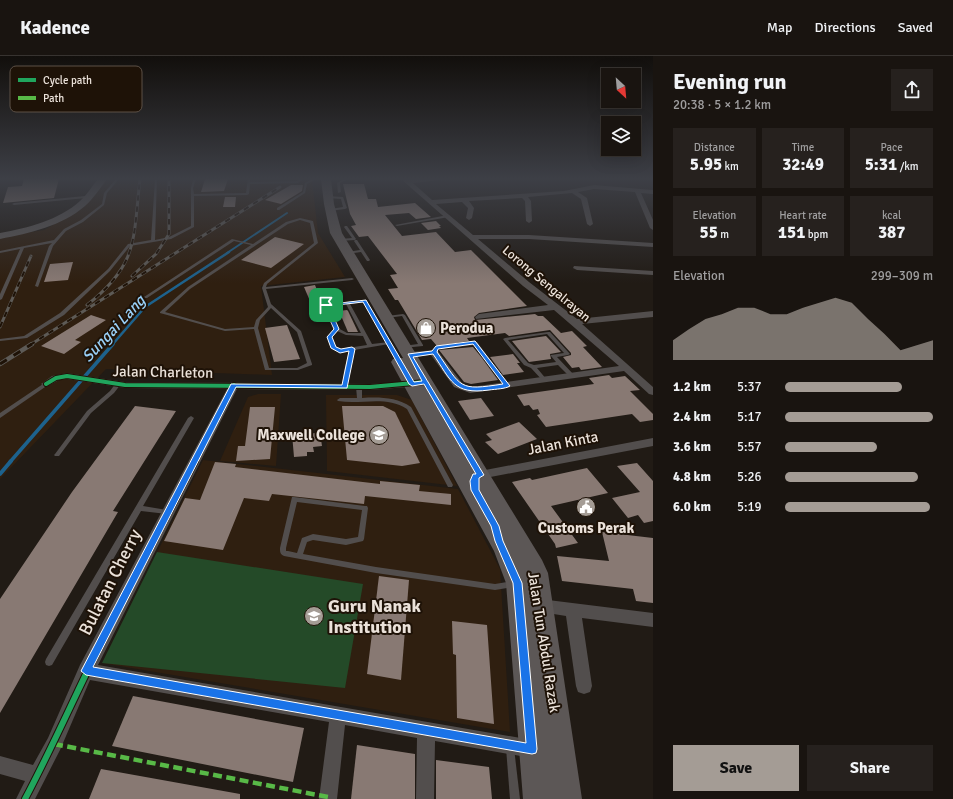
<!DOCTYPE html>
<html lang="en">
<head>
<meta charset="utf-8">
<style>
  body { margin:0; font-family:Signika,sans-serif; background:#26211e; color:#f1f3f6; height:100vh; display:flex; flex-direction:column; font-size:15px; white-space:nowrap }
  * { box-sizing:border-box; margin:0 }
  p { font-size:13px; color:#9f9e9f }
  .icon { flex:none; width:22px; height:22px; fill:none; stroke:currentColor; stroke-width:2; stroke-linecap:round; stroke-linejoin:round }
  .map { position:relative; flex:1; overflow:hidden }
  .sheet { display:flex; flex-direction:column; background:#191410; width:300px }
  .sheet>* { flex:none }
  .needle { width:26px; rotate:154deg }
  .buttons { position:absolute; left:601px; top:12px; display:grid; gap:8px }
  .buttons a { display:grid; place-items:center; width:40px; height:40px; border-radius:0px; background:#191410; box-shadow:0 4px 16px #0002,0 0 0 1px #373330; font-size:20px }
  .pin { position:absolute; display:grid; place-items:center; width:34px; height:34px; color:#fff; margin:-17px; border-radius:8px; box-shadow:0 2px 6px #0006 }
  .round { display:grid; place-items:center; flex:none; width:42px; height:42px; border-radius:0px; background:#26211e }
  .headline { display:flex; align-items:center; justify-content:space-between; height:68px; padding:0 20px }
  h1 { font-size:22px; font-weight:800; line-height:30px }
  .metrics { display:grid; grid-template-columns:repeat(3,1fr); gap:6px; height:68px; padding:4px 20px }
  .metrics div { display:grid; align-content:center; border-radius:0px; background:#26211e; text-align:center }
  .metrics b { font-size:17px; font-weight:800 }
  .metrics small { font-size:11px; font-weight:400 }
  .metrics p { font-size:11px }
  .chart { height:112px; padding:8px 20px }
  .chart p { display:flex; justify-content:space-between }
  .chart svg { width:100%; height:72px; margin-top:4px; fill:#a49c95; opacity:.7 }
  .button { display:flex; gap:8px; margin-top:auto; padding:8px 20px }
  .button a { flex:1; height:46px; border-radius:0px; background:#a49c95; color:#111; font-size:16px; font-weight:800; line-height:46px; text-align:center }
  .button a+a { background:#26211e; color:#f1f3f6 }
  ul { padding:0 20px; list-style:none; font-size:13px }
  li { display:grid; grid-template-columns:64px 48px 1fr; align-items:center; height:30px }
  li i { height:10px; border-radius:5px; background:#a49c95 }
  header { display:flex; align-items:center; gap:24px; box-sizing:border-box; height:56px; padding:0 20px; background:#191410; border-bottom:1px solid #373330 }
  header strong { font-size:19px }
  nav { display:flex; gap:22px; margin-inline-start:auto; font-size:14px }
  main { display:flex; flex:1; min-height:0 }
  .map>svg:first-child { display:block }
  .built { fill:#2f1f10 }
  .green { fill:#244a28 }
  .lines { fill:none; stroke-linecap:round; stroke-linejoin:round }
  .stream-far3 { stroke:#1d628d; stroke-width:2 }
  .stream-far2 { stroke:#1d628d; stroke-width:2.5 }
  .stream-far1 { stroke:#1d628d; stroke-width:3.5 }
  .stream { stroke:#1d628d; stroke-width:4 }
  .building { fill:#887973 }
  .lane { fill:#524e4d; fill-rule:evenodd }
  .street { fill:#524e4d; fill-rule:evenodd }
  .secondary { fill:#5d5958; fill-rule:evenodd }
  .primary { fill:#5c5756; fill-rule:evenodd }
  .rail-far1-casing { stroke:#5d5a56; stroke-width:3 }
  .rail-casing { stroke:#5d5a56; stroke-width:4.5 }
  .rail-far1 { stroke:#1e1207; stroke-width:2; stroke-dasharray:5.5; stroke-linecap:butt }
  .rail { stroke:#1e1207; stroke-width:3; stroke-dasharray:8; stroke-linecap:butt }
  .quiet { stroke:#58b947; stroke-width:4.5; stroke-dasharray:9 4.5; stroke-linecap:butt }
  .cycleway-far2-casing { stroke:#1e1207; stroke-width:6 }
  .cycleway-far1-casing { stroke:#1e1207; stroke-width:8 }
  .cycleway-casing { stroke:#1e1207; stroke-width:8 }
  .cycleway-far2 { stroke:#20a55d; stroke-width:4 }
  .cycleway-far1 { stroke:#20a55d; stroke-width:5 }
  .cycleway { stroke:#20a55d; stroke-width:6 }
  .route { fill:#1a73e8; stroke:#fff; fill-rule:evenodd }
  .labels { text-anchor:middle; stroke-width:4; stroke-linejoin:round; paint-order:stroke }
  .far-street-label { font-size:13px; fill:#ebe2da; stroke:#1e1207 }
  .poi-label { font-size:15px; font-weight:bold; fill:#ebe2da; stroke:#1e1207; text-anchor:start }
  .street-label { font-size:15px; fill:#ebe2da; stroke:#1e1207 }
  .water-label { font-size:16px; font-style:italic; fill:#99d0f8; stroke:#1e1207 }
  .near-street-label { font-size:18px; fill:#ebe2da; stroke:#1e1207 }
  .near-poi-label { font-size:18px; font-weight:bold; fill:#ebe2da; stroke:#1e1207; text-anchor:start }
  .key { fill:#1e1207; stroke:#5c5046; stroke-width:1 }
  .key-label { font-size:11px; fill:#ebe2da }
</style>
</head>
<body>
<header>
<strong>Kadence</strong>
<nav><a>Map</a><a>Directions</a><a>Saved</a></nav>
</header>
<main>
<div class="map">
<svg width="653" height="743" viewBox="0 0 653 743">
  <rect width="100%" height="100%" fill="#211b15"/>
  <g class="built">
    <polygon points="107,123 312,123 318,177 345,221 261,230 272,319 106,313 0,423 0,181 44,174 76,156"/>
    <polygon points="258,338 281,338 276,410 220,405 248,341"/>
    <polygon points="326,339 397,339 412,344 457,430 327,415"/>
    <polygon points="203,404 458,433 500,513 510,676 102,607"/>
  </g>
  <polygon class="green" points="157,496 363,528 345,632 102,607"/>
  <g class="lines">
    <polyline class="stream-far3" points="227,197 287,157"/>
    <polyline class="stream-far2" points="112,289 145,251 229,196"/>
    <polyline class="stream-far1" points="10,406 113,288"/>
    <polyline class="stream" points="0,418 11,405"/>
  </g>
  <g class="building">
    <polygon points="24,123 59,123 54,142 3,147 8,131 22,130"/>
    <polygon points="205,123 228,123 224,135 201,136"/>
    <polygon points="343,128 364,128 368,143 376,143 378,151 415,147 431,161 416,163 409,157 385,159 402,180 436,176 455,196 471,194 527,250 479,257 474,261 475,264 535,258 538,260 543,260 561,277 572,275 587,290 583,291 602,311 581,314 579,311 572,312 563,301 571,299 571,297 550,274 509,280 505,277 467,282 469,285 437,290 431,283 422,284 398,244 395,244 388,233 398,232 390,219 397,218 368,180 359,181 351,170 356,169 350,158"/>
    <polygon points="291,129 303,129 302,135 281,148 265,144"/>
    <polygon points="225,141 236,141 235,151 223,151"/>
    <polygon points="436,165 441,170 439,170 441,172 428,174 421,167"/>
    <polygon points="275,181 304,188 271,212 241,204"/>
    <polygon points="73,206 68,224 44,226 50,208"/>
    <polygon points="315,229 321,244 310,245 304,231"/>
    <polygon points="347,254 348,255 358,276 348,276 339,255"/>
    <polygon points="91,259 106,264 75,284 81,286 64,298 41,290"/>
    <polygon points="287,269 300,303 274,306 265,272"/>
    <polygon points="546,280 561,296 550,298 551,303 529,306 512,285"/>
    <polygon points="473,291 482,302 498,324 471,328 464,326 439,294"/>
    <polygon points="513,298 520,307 517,307 524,316 503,319 490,301"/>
    <polygon points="609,319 612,322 625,320 640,334 630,335 653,358 653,364 640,366 632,358 546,371 537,359 540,358 538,353 533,354 529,349 524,350 517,339 594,328 589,322"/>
    <polygon points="481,342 494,360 470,364 458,345"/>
    <polygon points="135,350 176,355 113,455 118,456 0,657 0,543 72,436"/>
    <polygon points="342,350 383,350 395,356 420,407 402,410 347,404"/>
    <polygon points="250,351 275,351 270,403 236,405 238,390 245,390"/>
    <polygon points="519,366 537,383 498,398 485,386 492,384 486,378"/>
    <polygon points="320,377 322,390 313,391 314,396 307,396 307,400 294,401 292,378"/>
    <polygon points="215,406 236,408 235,411 380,428 380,425 420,429 419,435 451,438 451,449 365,440 364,448 272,438 269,445 244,442 223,494 164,485 185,442 200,444"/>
    <polygon points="637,407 653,425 653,465 644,467 638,459 628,462 612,442 640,436 617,410"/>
    <polygon points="587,412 608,437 551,450 578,487 556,492 555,488 512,426 530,422 532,424"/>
    <polygon points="602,476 653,482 653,547 636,545 633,533 562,525 557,500 609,505"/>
    <polygon points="379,520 409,524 401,624 367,618"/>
    <polygon points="452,565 487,569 494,668 457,662 456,599 453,598"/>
    <polygon points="133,640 304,672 293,726 112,690"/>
    <polygon points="357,689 415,698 415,743 351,743"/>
    <polygon points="436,704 489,711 492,743 436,743"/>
    <polygon points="101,713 240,738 240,743 89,743"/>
  </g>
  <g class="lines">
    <g class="lane">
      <polygon points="116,123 119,123 107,137 104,149 83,166 66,175 53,190 38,231 35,230 49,190 52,187 24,192 2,243 0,244 0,238 20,193 0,197 0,195 54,184 64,173 81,164 102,148 104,137"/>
      <polygon points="155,123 157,123 155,184 169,181 191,170 191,132 193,123 196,123 193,132 194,138 246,137 248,123 250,123 250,126 297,125 300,123 303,123 298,127 250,128 249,138 247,139 194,140 194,171 171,183 130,190 110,215 64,259 27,282 0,285 0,283 24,280 60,257 108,213 128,188 151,184"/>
      <polygon points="312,123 316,123 307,128 305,137 279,154 277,154 277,152 303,136 305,127"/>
      <polygon points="344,123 348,123 340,127 341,136 338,137 337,127"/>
      <polygon points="85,140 87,141 86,142 14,149 12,148 14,147"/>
      <polygon points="327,140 343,141 347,152 345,153 329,155 329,153 330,153 343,151 341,143 328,142 327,142"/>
      <polygon points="448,159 450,160 449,161 397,170 395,169"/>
      <path d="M300 162 313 165 318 187 267 228 266 231 352 222 354 223 352 224 266 233 271 248 301 275 312 308V309L298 314H265L254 273 225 275 160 257V256L188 231 251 189 234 185 147 242H145L144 241 232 183 253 188 286 166ZM300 164 310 167 314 187 264 227 262 232 268 251 256 264 254 271 225 273 165 256 190 233 288 168ZM271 252 297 276 307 307 297 312H269L258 272 260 264Z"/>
      <polygon points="345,170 347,170 356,183 355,184 339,185 339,183 340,183 352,182 344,171"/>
      <polygon points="355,184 357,184 370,204 369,205 367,205 361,196 347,198 347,196 360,194 354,185"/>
      <path d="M365 244H366V246L350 248 372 288 389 286 391 287 389 288 354 294 348 315V331L345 333 342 331 344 315 349 295 340 296 332 292 328 281 334 273 324 249 326 248ZM346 248 361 277H347L338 272 329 250ZM337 275 346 279 363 280 367 289 341 293 336 291 332 281Z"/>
      <polygon points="403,258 405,259 423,289 423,290 403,292 403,290 418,288 402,260 387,262 385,261 387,260"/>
      <path d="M548 276H550L570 298 568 299 557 301 574 319V321H570L558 309 537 312 547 324 545 326 543 325 531 312 524 309 503 283 505 282ZM547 278 564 297 551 299V300L556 306 534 309 528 307 508 284Z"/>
      <polygon points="475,286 477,286 509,329 510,330 509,331 505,331 474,289 438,293 436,297 434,297 432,296 435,291 437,291"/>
      <polygon points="46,326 49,328 48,329 0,362 0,357"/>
      <polygon points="118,326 121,328 114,337 91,357 59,400 55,400 54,399 55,398 87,355 110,335 116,327"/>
      <path d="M359 329 362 331V342C379 341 396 341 411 351L453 429 452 431H448L407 353C385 339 362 349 338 345L337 344 340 342H357L356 331Z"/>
      <polygon points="191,360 194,362 143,450 167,454 169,454 170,456 169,458 167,458 141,455 52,609 49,610 46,609 45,606 46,603 188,362"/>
      <path d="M292 441H294L365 450H367L368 452 364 483 363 485 346 489 313 484 307 486 303 498 376 511 495 528 513 525 516 526 517 528 516 530 513 531 495 534 376 517 284 500C280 498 280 496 280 492ZM297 446 362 454 358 481 346 483 313 478 302 482 297 497 288 495H286V492Z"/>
      <polygon points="510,688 513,689 514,692 520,743 510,743 506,692 507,689"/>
    </g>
    <g class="street">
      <polygon points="401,123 449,123 413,127 432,144 564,135 594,129 653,134 653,138 641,137 653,164 653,174 650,172 635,136 594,133 578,136 587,142 593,168 590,170 587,168 581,143 572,137 528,141 531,145 532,165 529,167 526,165 525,145 522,142 469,145 474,152 472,162 469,164 466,162 468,152 462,146 436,148 473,179 529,179 653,187 653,191 529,183 478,183 529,226 577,263 653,255 653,261 582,268 653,331 653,339 649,338 624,315 470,337 454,331 431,299 407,301 405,299 407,297 410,296 437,294 462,327 471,331 619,310 554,254 476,263 475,261 479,258 548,249 523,230"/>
      <polygon points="574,210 653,215 653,219 577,214 573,212"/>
      <polygon points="67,317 125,326 370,328 423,325 424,327 423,329 419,330 370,334 237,333 98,609 532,684 538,687 541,693 538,699 532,702 435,685 434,743 416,743 417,682 345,669 337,743 319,743 329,666 90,624 60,694 35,743 16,743 25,725 0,718 0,700 33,709 48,682 80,609 227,333 125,332 67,323 59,324 46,331 41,328 52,320"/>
      <polygon points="653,382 653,390 480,423 476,422 474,419 476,416 480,415"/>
      <polygon points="540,543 653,557 653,571 582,562 592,630 590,636 584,638 578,636 576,630 566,560 535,555 533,550 535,545"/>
    </g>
    <path class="secondary" d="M98 123H107C100 132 94 142 85 150 62 170 30 177 0 183V177C28 172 59 164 80 145 87 139 92 130 98 123Z"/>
    <polygon class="primary" points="321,123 331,123 334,148 342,177 542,504 548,517 582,743 523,743 506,527 494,495 391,306 393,303 403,302 330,177 324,148"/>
    <g class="rail-far1-casing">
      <g id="rail-far1">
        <polyline points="132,220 156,198 169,178 169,123"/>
        <path d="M87 249C139 208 133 183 140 123"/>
        <polyline points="0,271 31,200"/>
        <polyline points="30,289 280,131"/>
      </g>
    </g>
    <g class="rail-casing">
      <polyline id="rail" points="0,308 32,288"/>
    </g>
    <use href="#rail-far1" class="rail-far1"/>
    <use href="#rail" class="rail"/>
    <polyline class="quiet" points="54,688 328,741"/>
    <g class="cycleway-far2-casing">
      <g id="cycleway-far2">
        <polyline points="46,328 56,322 67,320 125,329 370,331 425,326"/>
        <polyline points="194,406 234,329"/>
      </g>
    </g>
    <g class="cycleway-far1-casing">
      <polyline id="cycleway-far1" points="117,555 195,405"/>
    </g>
    <g class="cycleway-casing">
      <g id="cycleway">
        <polyline points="86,615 532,693"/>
        <path d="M25 743C58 681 85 616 118 554"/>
      </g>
    </g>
    <use href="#cycleway-far2" class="cycleway-far2"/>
    <use href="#cycleway-far1" class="cycleway-far1"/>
    <use href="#cycleway" class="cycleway"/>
  </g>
  <linearGradient id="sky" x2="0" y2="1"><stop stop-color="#120f0c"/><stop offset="0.54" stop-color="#3d3f46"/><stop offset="1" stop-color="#3d3f46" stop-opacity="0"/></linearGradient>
  <rect width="653" height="227" fill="url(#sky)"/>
  <path class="route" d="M366 244 414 326 422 325 408 298 432 295 436 290 475 285 510 330C505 333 496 333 489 334 453 339 451 324 433 298L413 301 484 419 479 422V434L499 470 503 485 522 527 537 693 536 697 532 698 86 619 81 615 231 328 342 329 349 295 340 297 331 292 327 281 334 273 323 249ZM363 246 409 328 412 330 424 328 476 418H473L470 425 471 434 491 470 495 485 513 527 526 687 93 611 236 331 347 332 355 293 352 291 341 293 336 291 332 281 339 273 329 250ZM473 288 503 328C458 335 462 332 437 296L438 293Z"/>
  <defs>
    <g id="shop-disc" transform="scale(1)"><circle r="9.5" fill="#a49c95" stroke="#1e1207"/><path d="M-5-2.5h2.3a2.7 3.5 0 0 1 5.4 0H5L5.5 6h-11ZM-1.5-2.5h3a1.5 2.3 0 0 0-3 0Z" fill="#fff"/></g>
    <g id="university-disc" transform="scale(1)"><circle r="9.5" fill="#a49c95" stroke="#1e1207"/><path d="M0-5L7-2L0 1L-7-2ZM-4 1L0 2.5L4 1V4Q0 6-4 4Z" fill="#fff"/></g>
    <g id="civic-disc" transform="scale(1)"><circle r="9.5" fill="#a49c95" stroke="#1e1207"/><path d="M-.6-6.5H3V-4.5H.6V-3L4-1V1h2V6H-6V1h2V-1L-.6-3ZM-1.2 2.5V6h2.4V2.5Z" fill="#fff"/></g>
    <g id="school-disc" transform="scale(1)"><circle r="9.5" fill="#a49c95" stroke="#1e1207"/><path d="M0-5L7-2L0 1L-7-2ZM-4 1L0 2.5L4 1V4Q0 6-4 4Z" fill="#fff"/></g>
  </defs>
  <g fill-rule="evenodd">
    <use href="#shop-disc" x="426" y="272"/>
    <use href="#university-disc" x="379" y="379"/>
    <use href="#civic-disc" x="586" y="451"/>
    <use href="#school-disc" x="314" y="560"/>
  </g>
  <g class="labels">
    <g class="far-street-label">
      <text transform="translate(547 227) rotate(40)" y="5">Lorong Sengalrayan</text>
    </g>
    <g class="poi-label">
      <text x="440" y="277">Perodua</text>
      <text x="365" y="384" text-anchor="end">Maxwell College</text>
      <text x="586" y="477" text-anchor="middle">Customs Perak</text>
    </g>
    <g class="street-label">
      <text transform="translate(163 316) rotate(1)" y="5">Jalan Charleton</text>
      <text transform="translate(563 387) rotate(-11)" y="5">Jalan Kinta</text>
      <text transform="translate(544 586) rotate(81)" y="5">Jalan Tun Abdul Razak</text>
    </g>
    <g class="water-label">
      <text transform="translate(113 272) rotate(-47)" y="6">Sungai Lang</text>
    </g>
    <g class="near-street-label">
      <text transform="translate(110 526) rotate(-63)" y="6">Bulatan Cherry</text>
    </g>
    <g class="near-poi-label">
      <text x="328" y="556">Guru Nanak<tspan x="328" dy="21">Institution</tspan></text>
    </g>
  </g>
  <rect x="10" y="10" width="132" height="46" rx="6" class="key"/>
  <rect x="18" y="22" width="18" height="4" fill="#20a55d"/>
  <rect x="18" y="40" width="18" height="4" fill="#58b947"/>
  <g class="key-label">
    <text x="43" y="28">Cycle path</text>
    <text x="43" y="46">Path</text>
  </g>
</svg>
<div class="buttons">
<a><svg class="needle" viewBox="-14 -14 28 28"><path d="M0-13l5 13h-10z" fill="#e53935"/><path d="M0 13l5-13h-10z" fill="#9f9e9f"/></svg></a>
<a><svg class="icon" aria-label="layers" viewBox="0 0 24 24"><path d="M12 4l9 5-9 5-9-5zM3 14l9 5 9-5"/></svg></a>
</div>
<div class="pin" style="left:326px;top:249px;background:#1e9e55"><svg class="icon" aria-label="arrive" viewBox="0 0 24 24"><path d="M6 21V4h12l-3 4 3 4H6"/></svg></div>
</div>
<section class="sheet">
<div class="headline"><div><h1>Evening run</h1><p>20:38 · 5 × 1.2 km</p></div><a class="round"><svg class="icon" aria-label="share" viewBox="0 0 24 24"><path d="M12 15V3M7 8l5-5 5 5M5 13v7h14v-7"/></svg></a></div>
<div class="metrics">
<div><p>Distance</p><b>5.95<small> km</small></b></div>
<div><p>Time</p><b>32:49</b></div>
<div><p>Pace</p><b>5:31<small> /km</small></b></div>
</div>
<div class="metrics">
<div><p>Elevation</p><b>55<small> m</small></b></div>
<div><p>Heart rate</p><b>151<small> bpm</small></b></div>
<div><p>kcal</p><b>387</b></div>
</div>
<div class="chart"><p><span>Elevation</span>299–309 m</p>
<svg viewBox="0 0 160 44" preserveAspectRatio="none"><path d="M0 44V32L10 25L20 19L30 16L40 12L50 12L60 16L70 16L80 12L90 9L100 6L110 9L120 19L130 28L140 38L150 35L160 32V44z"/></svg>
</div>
<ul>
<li><b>1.2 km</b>5:37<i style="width:79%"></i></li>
<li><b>2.4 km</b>5:17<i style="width:100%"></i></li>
<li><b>3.6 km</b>5:57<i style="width:62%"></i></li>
<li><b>4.8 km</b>5:26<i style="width:90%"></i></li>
<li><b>6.0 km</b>5:19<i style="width:98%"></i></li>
</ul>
<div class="button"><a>Save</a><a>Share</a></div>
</section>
</main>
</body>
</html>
